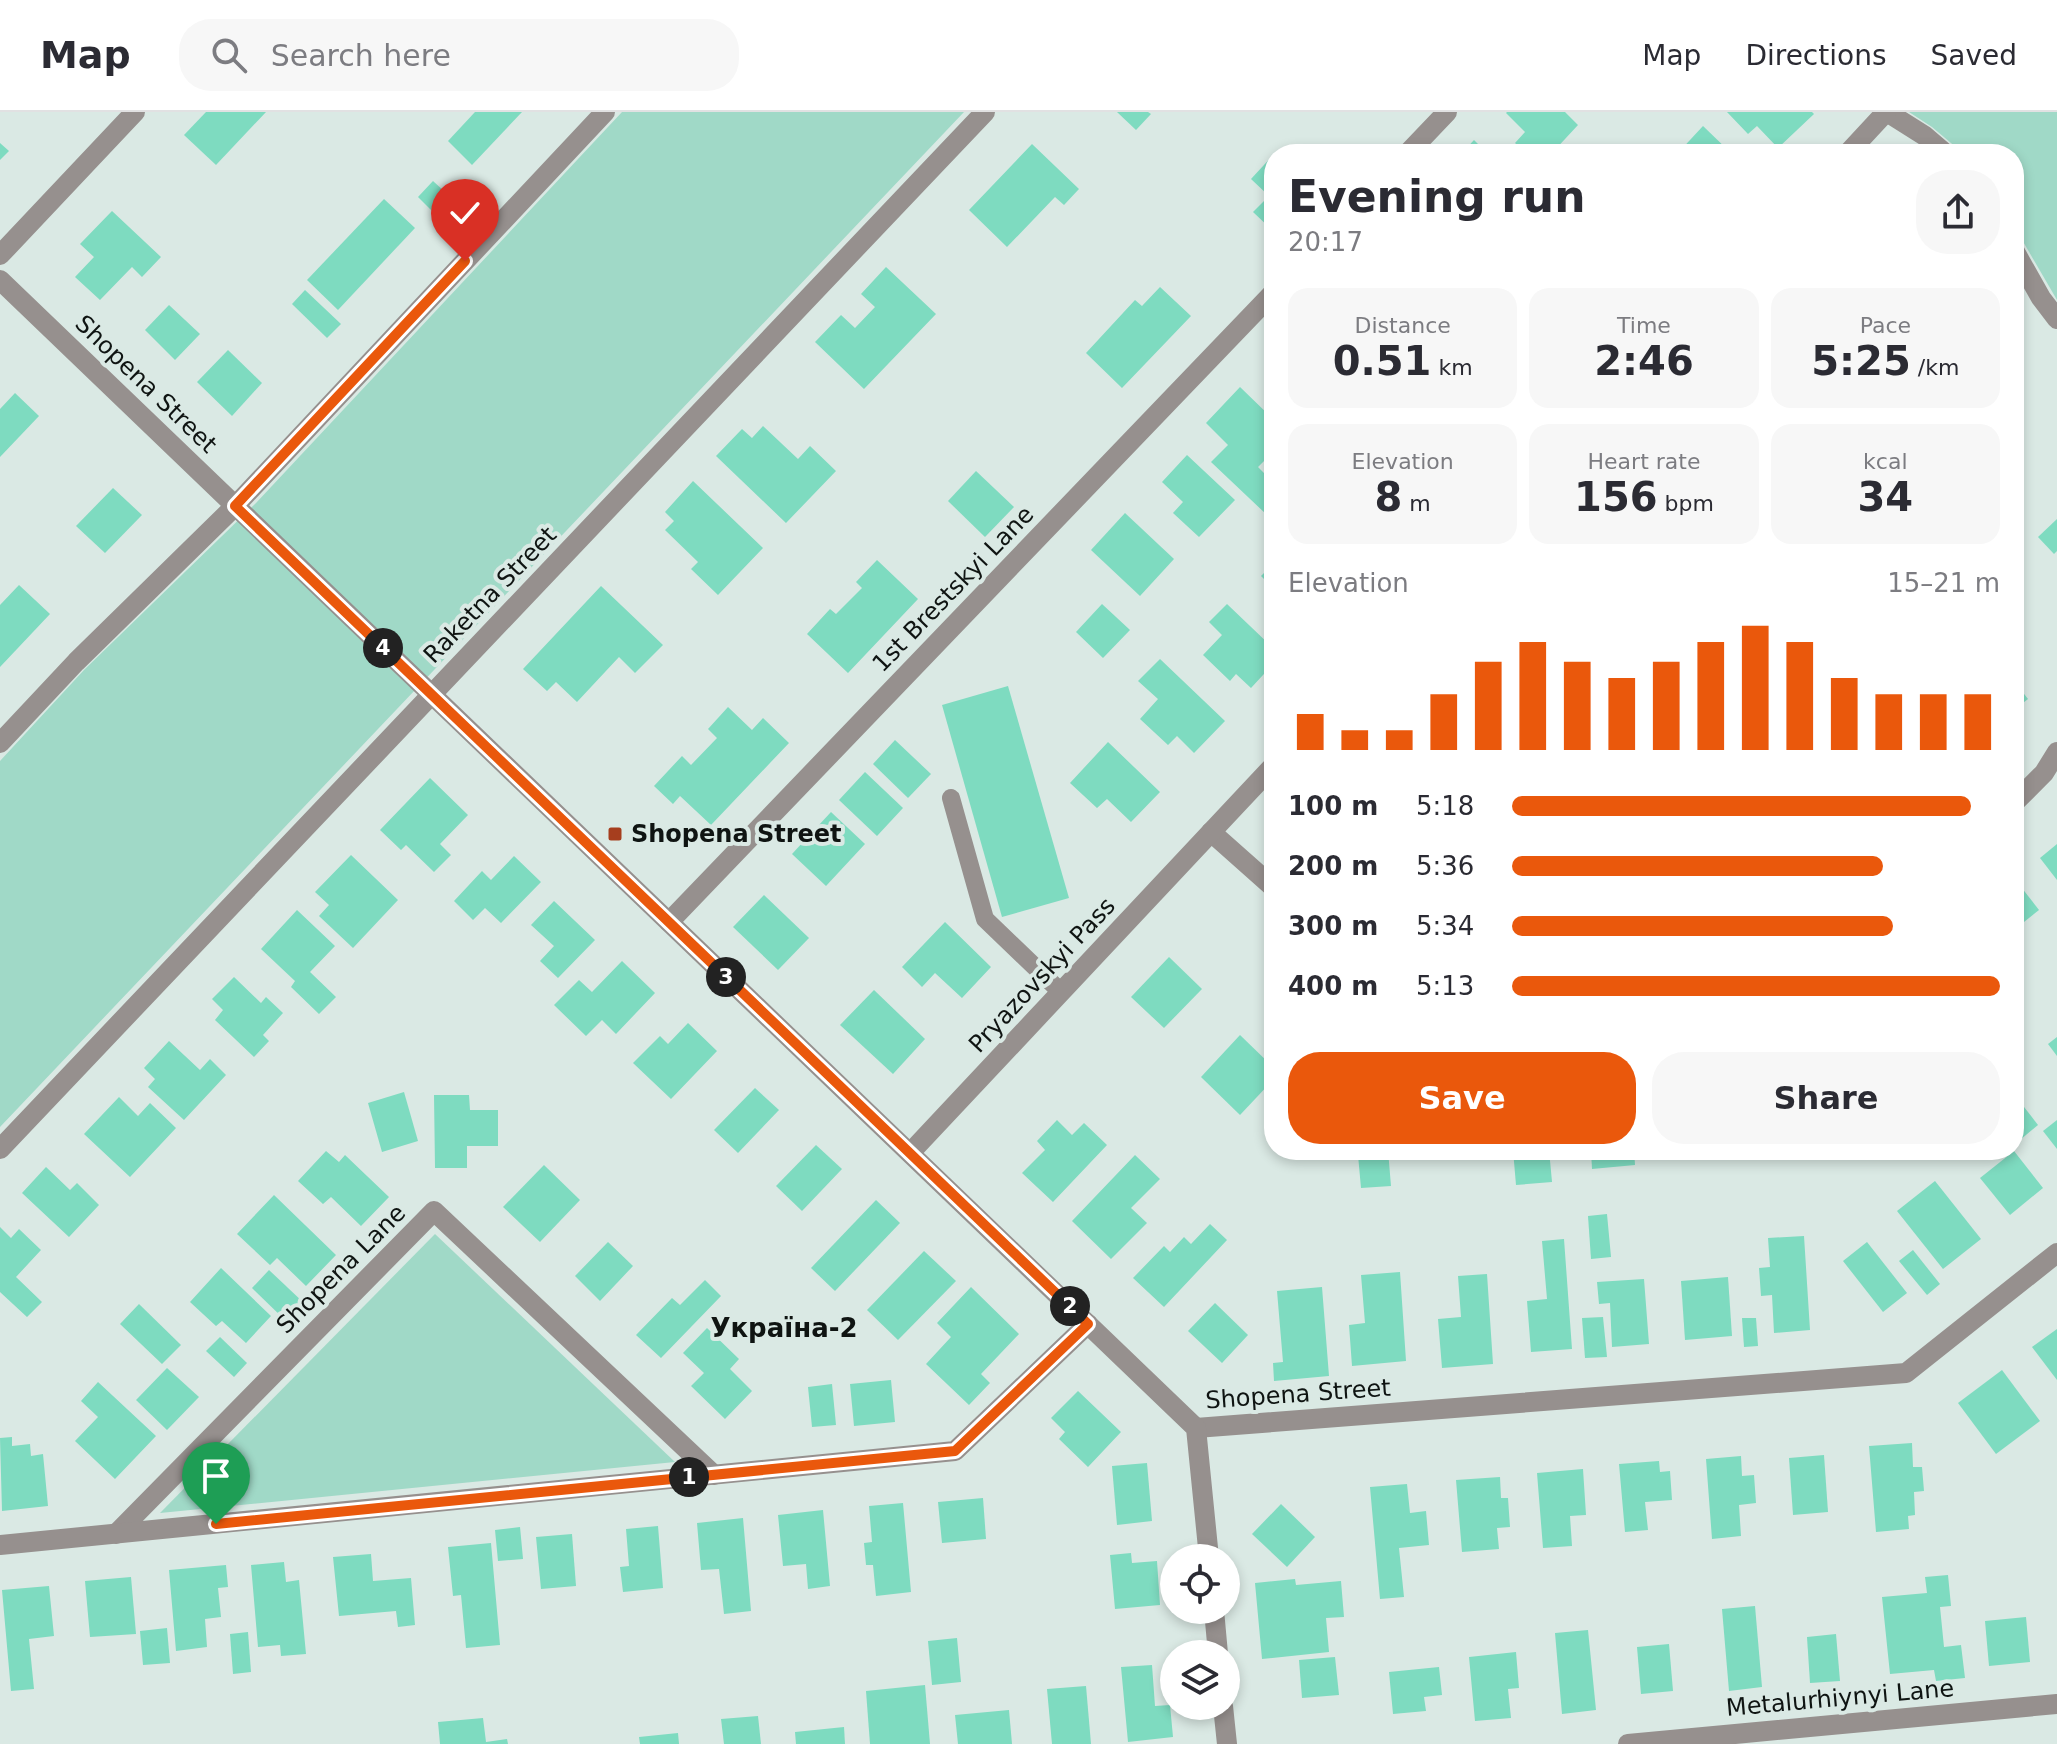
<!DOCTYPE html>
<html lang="en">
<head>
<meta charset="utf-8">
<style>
  body { margin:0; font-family:"DejaVu Sans",sans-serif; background:#f7f7f7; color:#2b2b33; height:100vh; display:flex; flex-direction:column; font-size:30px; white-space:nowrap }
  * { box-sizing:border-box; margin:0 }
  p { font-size:26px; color:#7c7c81 }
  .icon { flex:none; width:44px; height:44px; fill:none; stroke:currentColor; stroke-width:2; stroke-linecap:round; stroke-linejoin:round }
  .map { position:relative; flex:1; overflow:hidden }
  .drawer { position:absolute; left:1264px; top:32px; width:760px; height:1016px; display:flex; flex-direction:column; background:#fff; border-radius:32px; box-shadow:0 4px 12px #0003 }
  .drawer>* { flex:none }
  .tools { position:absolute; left:1160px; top:1432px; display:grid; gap:16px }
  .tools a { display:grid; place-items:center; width:80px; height:80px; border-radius:50%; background:#fff; box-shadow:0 4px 12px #0003; font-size:40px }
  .pin { position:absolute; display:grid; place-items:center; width:68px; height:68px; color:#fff; margin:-82px -34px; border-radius:50% 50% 50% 0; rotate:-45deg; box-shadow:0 0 8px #0007 }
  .pin .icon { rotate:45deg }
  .km { position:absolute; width:40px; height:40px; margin:-20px; border-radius:50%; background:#222; color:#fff; font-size:22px; line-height:40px; text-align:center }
  .round { display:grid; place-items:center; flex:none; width:84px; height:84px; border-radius:32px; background:#f7f7f7 }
  .summary { display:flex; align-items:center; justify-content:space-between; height:136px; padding:0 24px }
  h1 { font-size:44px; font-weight:800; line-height:60px }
  .figures { display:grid; grid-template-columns:repeat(3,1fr); gap:12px; height:136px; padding:8px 24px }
  .figures div { display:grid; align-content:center; border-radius:20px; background:#f7f7f7; text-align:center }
  .figures b { font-size:40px; font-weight:800 }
  .figures small { font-size:22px; font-weight:400 }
  .figures p { font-size:22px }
  .chart { height:224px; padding:16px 24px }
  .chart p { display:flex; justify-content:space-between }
  .chart svg { width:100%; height:144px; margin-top:8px; stroke:#ea580c; stroke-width:6 }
  .cta { display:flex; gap:16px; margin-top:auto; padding:16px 24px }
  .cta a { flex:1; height:92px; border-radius:32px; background:#ea580c; color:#fff; font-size:32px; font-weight:800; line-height:92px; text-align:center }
  .cta a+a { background:#f7f7f7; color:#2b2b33 }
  ul { padding:0 24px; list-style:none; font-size:26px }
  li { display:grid; grid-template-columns:128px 96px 1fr; align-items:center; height:60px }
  li i { height:20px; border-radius:10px; background:#ea580c }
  header { display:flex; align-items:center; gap:48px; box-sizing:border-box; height:112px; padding:0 40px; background:#fff; border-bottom:2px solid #e1e1e2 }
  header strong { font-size:38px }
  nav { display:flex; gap:44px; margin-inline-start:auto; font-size:28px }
  .search { width:560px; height:72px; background:#f7f7f7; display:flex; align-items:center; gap:20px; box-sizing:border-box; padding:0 28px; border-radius:32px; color:#7c7c81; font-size:30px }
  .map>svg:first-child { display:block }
  .green { fill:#a0d9c7 }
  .building { fill:#7edbc0 }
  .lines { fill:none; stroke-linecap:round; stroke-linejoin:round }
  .service { stroke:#96908e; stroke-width:18 }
  .minor { stroke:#96908e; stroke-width:20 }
  .tertiary { stroke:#96908e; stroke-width:20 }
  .route-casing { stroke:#fff; stroke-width:16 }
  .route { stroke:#ea580c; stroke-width:10 }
  .poi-dot { fill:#a63e1e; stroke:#dae9e4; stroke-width:3 }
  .labels { text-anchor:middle; stroke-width:8; stroke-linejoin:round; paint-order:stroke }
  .street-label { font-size:24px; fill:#0f1412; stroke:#dae9e4 }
  .poi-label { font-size:24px; font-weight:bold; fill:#0f1412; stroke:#dae9e4; text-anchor:start }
  .neighbourhood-label { font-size:26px; font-weight:bold; fill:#0f1412; stroke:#dae9e4 }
</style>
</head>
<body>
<header>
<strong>Map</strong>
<div class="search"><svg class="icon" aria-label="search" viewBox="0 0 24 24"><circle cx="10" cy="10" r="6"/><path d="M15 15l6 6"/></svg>Search here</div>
<nav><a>Map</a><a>Directions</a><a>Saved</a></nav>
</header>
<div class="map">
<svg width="2057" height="1632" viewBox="0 0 2057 1632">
  <rect width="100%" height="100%" fill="#dae9e4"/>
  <g class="green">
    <polygon points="622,0 964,0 0,1015 0,649 84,558 256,391"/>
    <polygon points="1909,0 2057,0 2057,188 2014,114 2014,42 1964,42 1932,15"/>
    <polygon points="435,1122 675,1350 160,1401"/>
  </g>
  <g class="building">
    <polygon points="206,0 266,0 216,53 184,23"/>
    <polygon points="475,0 522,0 472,53 448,29"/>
    <polygon points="1117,0 1148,0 1151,2 1136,18"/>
    <polygon points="1507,0 1565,0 1578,13 1552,41 1543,33 1534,42 1527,42 1515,31 1525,20 1506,1"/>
    <polygon points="1727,0 1812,0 1814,2 1778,36 1757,14 1748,22"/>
    <polygon points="1703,14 1732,42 1677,42"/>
    <polygon points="1474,28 1488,42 1461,42"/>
    <polygon points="0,31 9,39 0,48"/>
    <polygon points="1032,32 1079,77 1064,93 1055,85 1007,135 969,98"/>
    <polygon points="1313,34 1321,42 1305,42"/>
    <polygon points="1274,42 1274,120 1253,100 1269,84 1251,67"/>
    <polygon points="433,69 457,91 441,108 418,85"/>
    <polygon points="384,87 415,116 338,198 307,168"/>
    <polygon points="112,99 161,145 142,165 132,155 100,188 75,165 94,145 80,132"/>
    <polygon points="886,155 936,202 864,277 815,230 841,203 855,216 875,195 861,182"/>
    <polygon points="1160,175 1191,204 1122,276 1086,241 1135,188 1142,194"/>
    <polygon points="305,178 341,212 327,226 292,192"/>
    <polygon points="169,193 200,222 175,248 145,218"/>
    <polygon points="228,238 262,271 232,304 197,270"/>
    <polygon points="1240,275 1274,308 1274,339 1258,355 1274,371 1274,396 1267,403 1211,350 1228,333 1206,311"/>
    <polygon points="15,281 39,304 0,345 0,297"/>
    <polygon points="763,314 798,347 810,334 836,359 786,411 716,344 742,317 752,326"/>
    <polygon points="1187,343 1235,388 1199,425 1173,401 1183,390 1162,370"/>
    <polygon points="2014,343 2024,356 2014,363"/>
    <polygon points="976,359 1014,395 985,425 948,389"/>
    <polygon points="693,369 763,436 718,483 691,457 698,450 665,418 674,409 665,400"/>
    <polygon points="113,376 142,403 105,441 76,414"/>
    <polygon points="1125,401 1174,447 1140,484 1091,438"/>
    <polygon points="2057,407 2057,439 2054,442 2038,425"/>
    <polygon points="877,448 918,487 848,561 807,522 830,497 836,502 862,476 856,470"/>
    <polygon points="1274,451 1274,477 1261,464"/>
    <polygon points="19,473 50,502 0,555 0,493"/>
    <polygon points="601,474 663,533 635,561 619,545 577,590 556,570 547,579 523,557"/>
    <polygon points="1102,492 1130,518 1103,546 1076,520"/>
    <polygon points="1227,492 1274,537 1274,551 1251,576 1236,562 1230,569 1203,543 1222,523 1209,510"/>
    <polygon points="1160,547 1225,609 1194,641 1177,624 1168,633 1140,607 1158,587 1138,569"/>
    <polygon points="2014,569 2028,587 2014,598"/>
    <polygon points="1008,574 1069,786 1002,805 942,593"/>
    <polygon points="728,595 752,618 763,606 789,631 711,713 680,684 673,692 654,674 682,644 691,653 717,626 708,617"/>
    <polygon points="895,628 931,662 908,686 873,652"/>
    <polygon points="1108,630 1160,680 1131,710 1107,687 1097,696 1070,671"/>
    <polygon points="865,660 903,696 877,724 839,688"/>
    <polygon points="430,666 468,703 440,732 451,743 434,760 406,733 401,738 380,718"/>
    <polygon points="831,700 865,732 826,774 792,742"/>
    <polygon points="2057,732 2057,768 2040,746"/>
    <polygon points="351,743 398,788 353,836 319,804 329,793 315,780"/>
    <polygon points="514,744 541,770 501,811 485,796 473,808 454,789 482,759 491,768"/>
    <polygon points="2014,766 2039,798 2014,818"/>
    <polygon points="764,783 809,826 778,858 733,815"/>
    <polygon points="554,789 595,828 558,866 540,849 554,834 531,813"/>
    <polygon points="297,798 335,834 310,860 336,885 319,902 291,875 295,869 261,837"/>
    <polygon points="945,810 991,855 962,886 935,861 922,875 902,855"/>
    <polygon points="1169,845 1202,877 1164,916 1131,885"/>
    <polygon points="622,849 655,881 616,922 602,908 586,924 554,893 579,868 592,880"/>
    <polygon points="234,865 261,891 266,885 283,901 263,923 269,929 254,945 215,908 223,898 212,887"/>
    <polygon points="874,878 925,927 893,962 840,913"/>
    <polygon points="688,911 717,939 671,987 633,951 660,924 668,932"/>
    <polygon points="1240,923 1274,956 1274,967 1240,1003 1201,965"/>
    <polygon points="2057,925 2057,944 2048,932"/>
    <polygon points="169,929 200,958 210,947 226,963 184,1008 148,975 155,967 144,956"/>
    <polygon points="755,976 779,998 738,1041 714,1018"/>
    <polygon points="404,980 418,1029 382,1040 368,991"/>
    <polygon points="434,983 469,983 470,998 498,998 498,1034 467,1034 467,1056 435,1056"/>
    <polygon points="119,985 138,1004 150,991 176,1016 130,1065 84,1022"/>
    <polygon points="2017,986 2038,1013 2014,1033 2014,989"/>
    <polygon points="1057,1008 1072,1023 1084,1011 1107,1033 1053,1090 1022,1061 1045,1038 1037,1029"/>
    <polygon points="2057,1008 2057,1037 2043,1019"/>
    <polygon points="816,1033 842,1057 802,1099 776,1074"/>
    <polygon points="1345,1038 1388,1038 1391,1074 1361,1076 1358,1043 1345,1044"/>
    <polygon points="1430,1038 1471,1038 1471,1041 1430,1044"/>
    <polygon points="1513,1038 1549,1038 1552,1070 1516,1073"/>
    <polygon points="1591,1038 1634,1038 1635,1053 1592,1057"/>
    <polygon points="326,1039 339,1050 345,1043 389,1085 361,1114 331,1085 323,1092 298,1069"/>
    <polygon points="2014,1039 2043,1076 2010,1103 1980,1066"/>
    <polygon points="1135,1043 1160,1067 1131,1096 1147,1111 1111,1147 1072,1109"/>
    <polygon points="544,1053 580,1088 540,1130 503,1095"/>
    <polygon points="46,1055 70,1078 77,1071 99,1093 69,1125 22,1081"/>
    <polygon points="1935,1069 1981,1127 1943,1157 1897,1099"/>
    <polygon points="274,1083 336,1143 306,1174 277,1146 270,1153 237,1122"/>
    <polygon points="876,1088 900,1111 835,1179 811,1156"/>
    <polygon points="1607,1102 1611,1145 1591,1147 1588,1104"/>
    <polygon points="1210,1112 1227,1128 1164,1195 1133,1166 1164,1134 1170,1140 1184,1125 1191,1132"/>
    <polygon points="0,1115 11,1126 19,1117 41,1138 16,1165 42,1190 27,1205 0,1180"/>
    <polygon points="1804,1124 1810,1218 1774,1221 1772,1183 1761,1184 1759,1156 1770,1155 1768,1126"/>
    <polygon points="1564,1127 1572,1237 1531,1240 1527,1189 1547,1187 1542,1129"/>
    <polygon points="608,1130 633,1154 600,1189 575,1164"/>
    <polygon points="1867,1130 1907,1181 1883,1200 1843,1149"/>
    <polygon points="1913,1138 1940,1172 1927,1183 1899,1149"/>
    <polygon points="924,1139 956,1169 898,1228 867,1198"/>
    <polygon points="221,1156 271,1204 246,1231 222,1209 216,1214 190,1190"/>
    <polygon points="269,1158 304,1191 286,1209 252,1176"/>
    <polygon points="1400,1160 1406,1249 1352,1254 1349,1213 1365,1211 1361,1163"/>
    <polygon points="1487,1162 1493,1252 1442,1256 1438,1207 1461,1205 1458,1164"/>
    <polygon points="1728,1165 1732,1224 1685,1228 1681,1169"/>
    <polygon points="1644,1167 1649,1232 1612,1235 1610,1191 1599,1192 1597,1170"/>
    <polygon points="705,1168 721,1184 661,1246 636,1223 672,1186 680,1193"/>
    <polygon points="971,1175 1019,1222 981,1262 990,1271 969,1293 926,1252 951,1225 937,1211"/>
    <polygon points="1322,1175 1329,1264 1274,1269 1273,1251 1283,1250 1277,1179"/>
    <polygon points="1215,1191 1248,1223 1222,1251 1188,1219"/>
    <polygon points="139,1192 181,1233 162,1252 120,1212"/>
    <polygon points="1603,1205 1607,1245 1585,1246 1582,1206"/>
    <polygon points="1742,1206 1756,1206 1758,1234 1744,1235"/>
    <polygon points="707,1216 739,1247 730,1257 752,1279 725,1307 691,1274 704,1261 683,1241"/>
    <polygon points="2057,1217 2057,1268 2032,1235"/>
    <polygon points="220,1225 247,1251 234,1265 206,1239"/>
    <polygon points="167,1256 199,1285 167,1318 136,1288"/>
    <polygon points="2002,1258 2040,1309 1996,1342 1958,1291"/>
    <polygon points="891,1268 895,1310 854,1314 850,1272"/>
    <polygon points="98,1270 156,1324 115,1367 75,1329 98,1305 81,1289"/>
    <polygon points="832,1272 836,1313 812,1315 808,1275"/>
    <polygon points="1078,1279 1121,1320 1088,1355 1059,1327 1065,1320 1051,1306"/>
    <polygon points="12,1325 12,1334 30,1332 31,1344 43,1342 48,1394 2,1399 0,1326"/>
    <polygon points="1912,1331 1913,1355 1922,1355 1924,1379 1914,1380 1915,1403 1908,1404 1909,1417 1876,1420 1869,1334"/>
    <polygon points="1824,1343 1828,1400 1793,1403 1789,1346"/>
    <polygon points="1741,1344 1742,1364 1754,1363 1756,1391 1739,1393 1741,1424 1712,1427 1706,1347"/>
    <polygon points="1659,1349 1660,1360 1670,1359 1672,1388 1645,1390 1648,1418 1625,1420 1619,1352"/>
    <polygon points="1147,1351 1152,1409 1117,1413 1112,1354"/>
    <polygon points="1583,1357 1586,1403 1570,1404 1572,1434 1543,1436 1537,1361"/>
    <polygon points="1500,1365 1501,1386 1508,1386 1510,1415 1497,1416 1499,1437 1462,1440 1456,1368"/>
    <polygon points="1407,1372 1410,1401 1426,1399 1429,1433 1399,1436 1404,1485 1380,1487 1370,1375"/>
    <polygon points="983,1386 986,1427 942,1431 938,1390"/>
    <polygon points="903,1391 911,1480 876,1484 873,1453 866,1453 864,1431 872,1430 869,1394"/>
    <polygon points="1281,1392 1315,1425 1287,1455 1252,1422"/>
    <polygon points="823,1398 830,1474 808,1477 806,1452 783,1454 778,1403"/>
    <polygon points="743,1406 751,1499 724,1502 719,1457 701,1458 697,1411"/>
    <polygon points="658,1414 663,1476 623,1480 620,1455 629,1454 626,1417"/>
    <polygon points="520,1415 523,1447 498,1449 495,1418"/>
    <polygon points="572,1422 576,1474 541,1477 536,1425"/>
    <polygon points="491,1431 500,1533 466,1536 461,1483 453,1484 448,1435"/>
    <polygon points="1131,1441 1132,1451 1157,1449 1160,1493 1115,1497 1110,1443"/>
    <polygon points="371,1442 373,1469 411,1466 415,1513 398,1515 396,1499 339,1504 333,1445"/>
    <polygon points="284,1450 286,1470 299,1468 306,1542 281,1544 280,1533 258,1535 251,1453"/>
    <polygon points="226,1453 228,1475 218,1476 221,1505 205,1507 207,1535 176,1539 169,1458"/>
    <polygon points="1948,1463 1951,1494 1940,1495 1944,1535 1961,1533 1965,1566 1936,1569 1934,1558 1890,1562 1882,1485 1927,1481 1925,1465"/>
    <polygon points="131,1465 136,1522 90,1525 85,1469"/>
    <polygon points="1295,1467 1296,1473 1341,1469 1344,1505 1326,1506 1329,1540 1262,1547 1255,1471"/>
    <polygon points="49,1474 54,1524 29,1527 34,1577 11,1579 2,1478"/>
    <polygon points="1755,1494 1762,1575 1729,1579 1722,1497"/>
    <polygon points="2026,1505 2030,1550 1989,1554 1985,1509"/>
    <polygon points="167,1516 170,1551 143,1553 140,1519"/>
    <polygon points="1588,1518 1596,1598 1562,1602 1555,1521"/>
    <polygon points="248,1520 251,1560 233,1562 230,1522"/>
    <polygon points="1836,1522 1840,1569 1810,1571 1807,1525"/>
    <polygon points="957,1526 961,1570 932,1573 928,1529"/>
    <polygon points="1669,1532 1673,1579 1641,1582 1637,1535"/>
    <polygon points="1516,1540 1519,1576 1508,1577 1511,1606 1475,1609 1469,1545"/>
    <polygon points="1335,1545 1339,1583 1302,1586 1299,1548"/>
    <polygon points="1152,1553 1155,1594 1170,1593 1173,1625 1128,1630 1121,1555"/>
    <polygon points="1439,1555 1442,1583 1424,1585 1426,1599 1393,1602 1389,1560"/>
    <polygon points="925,1573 930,1632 870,1632 866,1579"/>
    <polygon points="1086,1574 1091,1632 1052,1632 1047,1577"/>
    <polygon points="1009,1598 1012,1632 958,1632 955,1603"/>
    <polygon points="758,1604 761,1632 724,1632 721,1607"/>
    <polygon points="483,1606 486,1630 507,1627 508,1632 440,1632 438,1610"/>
    <polygon points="844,1615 845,1632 796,1632 795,1620"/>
    <polygon points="678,1621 679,1632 640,1632 639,1625"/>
  </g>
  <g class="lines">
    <polyline class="service" points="951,686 985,807 1061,880"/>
    <g class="minor">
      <polyline points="1887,0 1925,24 1946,42"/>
      <polyline points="1407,42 1447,0"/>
      <polyline points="1847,42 1886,0"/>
      <polyline points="2014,138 2041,186 2057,207"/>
      <polyline points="0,143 135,0"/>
      <polyline points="0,631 76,550 235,394 605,0"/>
      <polyline points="2014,691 2044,661 2057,640"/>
      <polyline points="1211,720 1274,776"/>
      <polyline points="669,810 1274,180"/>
      <polyline points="0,1037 985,0"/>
      <polyline points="910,1041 1274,653"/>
      <polyline points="1196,1316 1906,1261 2057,1141"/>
      <polyline points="116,1422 434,1099 714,1363"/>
      <polyline points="0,1433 955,1339 1088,1212"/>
      <polyline points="1628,1632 2057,1592"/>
    </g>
    <g class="tertiary">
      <polyline points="0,168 1196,1316 1209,1446"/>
      <polyline points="1214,1498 1218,1542"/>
      <polyline points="1223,1594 1227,1632"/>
    </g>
  </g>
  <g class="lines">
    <g class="route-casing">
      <polyline id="route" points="216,1412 955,1339 1088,1212 235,394 465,149"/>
    </g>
    <use href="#route" class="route"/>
  </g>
  <rect class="poi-dot" x="607" y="714" width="16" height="16" rx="4"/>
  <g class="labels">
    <g class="street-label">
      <text transform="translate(146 272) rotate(44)" y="8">Shopena Street</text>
      <text transform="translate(953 477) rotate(-46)" y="8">1st Brestskyi Lane</text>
      <text transform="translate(490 483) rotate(-46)" y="8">Raketna Street</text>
      <text transform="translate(1042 863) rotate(-47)" y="8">Pryazovskyi Pass</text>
      <text transform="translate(341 1157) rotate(-45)" y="8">Shopena Lane</text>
      <text transform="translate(1298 1282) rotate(-4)" y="8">Shopena Street</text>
      <text transform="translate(1840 1586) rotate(-5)" y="8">Metalurhiynyi Lane</text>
    </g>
    <g class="poi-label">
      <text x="631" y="730">Shopena Street</text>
    </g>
    <g class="neighbourhood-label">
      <text x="784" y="1225">Україна-2</text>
    </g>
  </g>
</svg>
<div class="tools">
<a><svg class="icon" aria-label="locate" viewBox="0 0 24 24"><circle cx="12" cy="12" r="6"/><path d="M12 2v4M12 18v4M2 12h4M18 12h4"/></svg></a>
<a><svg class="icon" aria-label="layers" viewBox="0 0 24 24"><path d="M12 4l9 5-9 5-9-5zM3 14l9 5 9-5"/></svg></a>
</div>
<div class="pin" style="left:216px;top:1412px;background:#1e9e55"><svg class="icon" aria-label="arrive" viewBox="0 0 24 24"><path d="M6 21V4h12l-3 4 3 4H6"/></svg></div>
<div class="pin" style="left:465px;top:149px;background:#d93025"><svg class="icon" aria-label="check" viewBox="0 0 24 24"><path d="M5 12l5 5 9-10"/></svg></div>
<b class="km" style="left:689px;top:1365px">1</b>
<b class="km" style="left:1070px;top:1194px">2</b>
<b class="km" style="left:726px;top:865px">3</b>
<b class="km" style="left:383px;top:536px">4</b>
<section class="drawer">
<div class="summary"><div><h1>Evening run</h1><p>20:17</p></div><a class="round"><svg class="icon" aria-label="share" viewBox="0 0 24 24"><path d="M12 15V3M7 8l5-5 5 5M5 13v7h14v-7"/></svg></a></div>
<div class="figures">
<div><p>Distance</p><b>0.51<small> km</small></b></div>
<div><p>Time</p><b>2:46</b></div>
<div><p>Pace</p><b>5:25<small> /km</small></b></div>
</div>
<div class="figures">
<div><p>Elevation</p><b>8<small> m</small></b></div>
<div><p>Heart rate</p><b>156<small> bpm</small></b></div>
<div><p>kcal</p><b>34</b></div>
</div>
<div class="chart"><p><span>Elevation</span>15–21 m</p>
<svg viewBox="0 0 160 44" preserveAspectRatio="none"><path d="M5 44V33M15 44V38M25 44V38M35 44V27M45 44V17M55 44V11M65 44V17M75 44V22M85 44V17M95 44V11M105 44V6M115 44V11M125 44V22M135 44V27M145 44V27M155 44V27"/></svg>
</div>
<ul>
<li><b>100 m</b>5:18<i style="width:94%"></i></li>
<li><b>200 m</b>5:36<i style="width:76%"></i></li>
<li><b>300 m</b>5:34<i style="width:78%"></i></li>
<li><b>400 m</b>5:13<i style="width:100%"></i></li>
</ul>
<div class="cta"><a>Save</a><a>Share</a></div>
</section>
</div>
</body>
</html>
